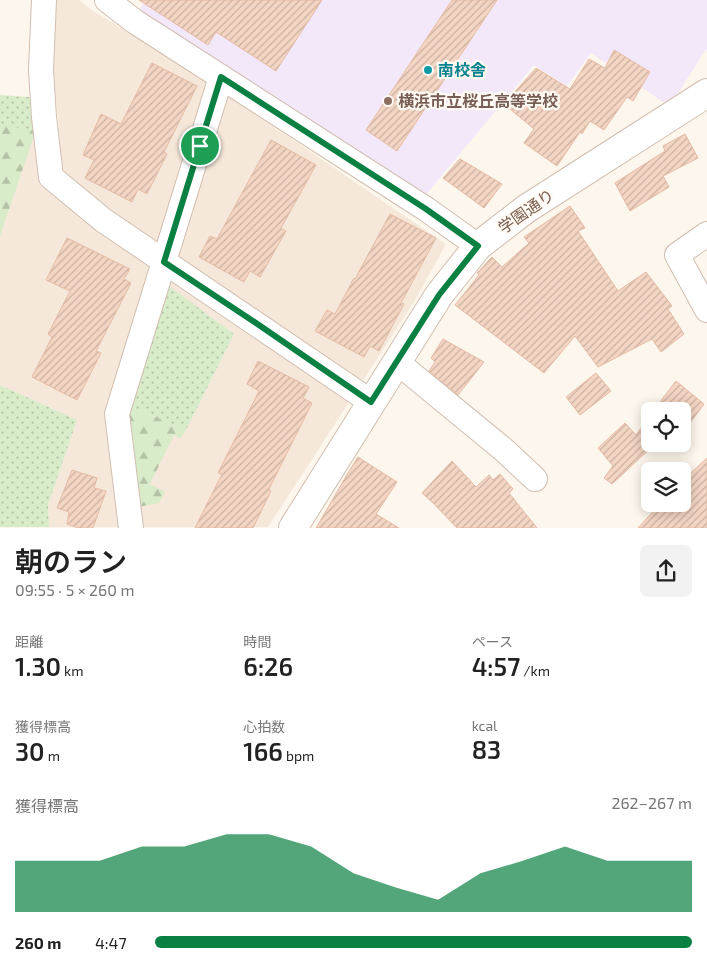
<!DOCTYPE html>
<html lang="ja">
<head>
<meta charset="utf-8">
<style>
  body { margin:0; font-family:"Exo 2","Noto Sans JP",sans-serif; background:#f2f2f2; color:#222; height:100vh; display:flex; flex-direction:column; font-size:19px; white-space:nowrap }
  * { box-sizing:border-box; margin:0 }
  p { font-size:16px; color:#767676 }
  .icon { flex:none; width:28px; height:28px; fill:none; stroke:currentColor; stroke-width:2; stroke-linecap:round; stroke-linejoin:round }
  .map { position:relative; height:528px; overflow:hidden }
  .panel { display:flex; flex-direction:column; background:#fff; flex:1 }
  .panel>* { flex:none }
  .controls { position:absolute; left:641px; top:402px; display:grid; gap:10px }
  .controls a { display:grid; place-items:center; width:50px; height:50px; border-radius:8px; background:#fff; box-shadow:0 2px 12px #0003; font-size:25px }
  .pin { position:absolute; display:grid; place-items:center; width:42px; height:42px; color:#fff; margin:-21px; border:2px solid #fff; border-radius:50%; box-shadow:0 1px 5px #0007 }
  .round { display:grid; place-items:center; flex:none; width:52px; height:52px; border-radius:8px; background:#f2f2f2 }
  .overview { display:flex; align-items:center; justify-content:space-between; height:85px; padding:0 15px }
  h1 { font-size:28px; font-weight:600; line-height:38px }
  .figures { display:grid; grid-template-columns:repeat(3,1fr); gap:8px; height:85px; padding:5px 15px }
  .figures div { display:grid; align-content:center }
  .figures b { font-size:25px; font-weight:600 }
  .figures small { font-size:14px; font-weight:400 }
  .figures p { font-size:14px }
  .chart { height:140px; padding:10px 15px }
  .chart p { display:flex; justify-content:space-between }
  .chart svg { width:100%; height:90px; margin-top:5px; fill:#0b8043; opacity:.7 }
  ul { padding:0 15px; list-style:none; font-size:16px }
  li { display:grid; grid-template-columns:80px 60px 1fr; align-items:center; height:38px }
  li i { height:12px; border-radius:6px; background:#0b8043 }
  .map>svg:first-child { display:block }
  .residential { fill:#f5e8da }
  .education { fill:#f3e8fa }
  .green { fill:url(#green-dots) }
  .forest { fill:url(#forest-firs) }
  .building { fill:url(#building-hatch); stroke:#e6bba3 }
  .lines { fill:none; stroke-linecap:round; stroke-linejoin:round }
  .minor-casing { stroke:#d1beb0; stroke-width:26 }
  .tertiary-casing { stroke:#d1beb0; stroke-width:30 }
  .minor { stroke:#fff; stroke-width:24 }
  .tertiary { stroke:#fff; stroke-width:28 }
  .route-casing { stroke:#fff; stroke-width:10 }
  .route { stroke:#0b8043; stroke-width:6 }
  .culture-dot { fill:#0f9aa8; stroke:#fffaf3; stroke-width:2 }
  .education-dot { fill:#8d6e63; stroke:#fffaf3; stroke-width:2 }
  .labels { text-anchor:middle; stroke-width:4.5; stroke-linejoin:round; paint-order:stroke }
  .culture-label { font-size:16px; font-weight:bold; fill:#0d838f; stroke:#fffaf3; text-anchor:start }
  .education-label { font-size:16px; font-weight:bold; fill:#785e54; stroke:#fffaf3; text-anchor:start }
  .street-label { font-size:16px; fill:#7a5c4d; stroke:#fffaf3 }
</style>
</head>
<body>
<div class="map">
<svg width="707" height="528" viewBox="0 0 707 528">
  <defs>
    <pattern id="green-dots" width="8" height="8" patternUnits="userSpaceOnUse" patternTransform="scale(1.25)"><rect width="8" height="8" fill="#d8ecc9"/><path d="M2 2h.1M6 6h.1" fill="none" stroke="#b4c2a5" stroke-width="1.8" stroke-linecap="round"/></pattern>
    <pattern id="forest-firs" width="22" height="20" patternUnits="userSpaceOnUse" patternTransform="scale(1.25)"><rect width="22" height="20" fill="#d8ecc9"/><path d="M5 1l3.5 6h-7zM16 11l3.5 6h-7z" fill="#b4c2a5"/></pattern>
    <pattern id="building-hatch" width="6" height="6" patternUnits="userSpaceOnUse" patternTransform="scale(1.25)"><rect width="6" height="6" fill="#f3d5c3"/><path d="M-1 1l2-2M0 6l6-6M5 7l2-2" fill="none" stroke="#cab0a1"/></pattern>
  </defs>
  <rect width="100%" height="100%" fill="#fdf6ec"/>
  <polygon class="residential" points="54,0 79,0 89,8 218,89 446,244 414,302 268,527 49,527 48,505 77,420 0,385 0,232 36,130 59,128 53,68"/>
  <polygon class="education" points="145,0 707,0 707,48 675,98 666,104 591,53 567,86 534,65 423,198 138,12"/>
  <g class="green">
    <polygon points="0,95 30,97 36,130 0,232"/>
    <polygon points="169,286 234,334 186,430 130,406"/>
    <polygon points="0,385 77,420 48,505 49,527 0,527"/>
  </g>
  <g class="forest">
    <polygon points="0,125 36,130 0,236"/>
    <polygon points="130,406 186,430 181,438 174,435 150,484 165,492 159,503 138,507 126,418"/>
  </g>
  <g class="building">
    <polygon points="139,0 322,0 276,71 216,32 208,45"/>
    <polygon points="452,0 497,0 397,151 366,130"/>
    <polygon points="614,50 650,72 633,101 627,97 604,130 590,121 582,134 580,132 557,166 524,143 534,129 504,104 536,68 570,89 589,59 605,68"/>
    <polygon points="152,63 197,86 164,152 167,154 147,194 138,189 132,202 85,178 94,160 83,155 101,114 121,124"/>
    <polygon points="685,134 698,158 663,176 669,187 630,211 615,183 665,151 663,146"/>
    <polygon points="271,140 316,165 281,228 286,231 260,277 250,271 244,282 199,257 210,236 217,239"/>
    <polygon points="460,159 502,184 484,208 443,178"/>
    <polygon points="570,206 585,228 578,231 618,291 646,272 672,306 668,309 684,334 661,352 652,339 598,367 575,336 544,373 455,305 479,275 477,273 492,257 502,267 529,243 524,237"/>
    <polygon points="390,214 436,238 401,303 404,304 379,351 370,346 364,357 315,331 327,310 335,314 354,278 355,279"/>
    <polygon points="67,238 130,269 124,279 131,283 96,351 101,353 77,400 32,377 52,337 48,334 70,291 46,280"/>
    <polygon points="443,339 484,362 458,395 429,371 435,362 431,358"/>
    <polygon points="258,361 309,387 303,398 312,403 269,489 271,491 253,528 195,528 222,474 218,473 259,391 247,384"/>
    <polygon points="596,373 611,391 580,415 566,397"/>
    <polygon points="676,381 704,404 682,434 682,411 653,411"/>
    <polygon points="650,416 650,444 655,444 612,484 604,478 613,466 598,448 625,423 636,435"/>
    <polygon points="358,457 397,482 376,514 399,528 316,528 348,473"/>
    <polygon points="707,458 707,528 638,528 660,504 682,504 682,481"/>
    <polygon points="452,461 476,487 489,475 493,480 500,474 513,489 509,493 537,528 457,528 433,503 422,493"/>
    <polygon points="72,470 97,478 94,488 106,491 93,528 78,528 67,524 69,512 57,508"/>
  </g>
  <g class="lines">
    <g class="minor-casing">
      <g id="minor">
        <polyline points="44,0 41,70 44,117 51,177 103,220 371,402"/>
        <polyline points="107,0 134,21 426,209 478,246"/>
        <polyline points="707,234 677,255 707,310"/>
        <polyline points="397,362 504,450 535,479"/>
        <polyline points="131,528 117,414 221,77"/>
      </g>
    </g>
    <g class="tertiary-casing">
      <polyline id="tertiary" points="293,528 439,295 478,246 526,209 707,93"/>
    </g>
    <use href="#minor" class="minor"/>
    <use href="#tertiary" class="tertiary"/>
  </g>
  <g class="lines">
    <g class="route-casing">
      <polygon id="route" points="221,77 426,209 478,246 439,295 371,402 256,323 164,262"/>
    </g>
    <use href="#route" class="route"/>
  </g>
  <circle class="culture-dot" cx="428" cy="70" r="5"/>
  <circle class="education-dot" cx="388" cy="101" r="5"/>
  <g class="labels">
    <g class="culture-label">
      <text x="438" y="76">南校舎</text>
    </g>
    <g class="education-label">
      <text x="398" y="107">横浜市立桜丘高等学校</text>
    </g>
    <g class="street-label">
      <text transform="translate(526 211) rotate(-35)" y="6">学園通り</text>
    </g>
  </g>
</svg>
<div class="controls">
<a><svg class="icon" aria-label="locate" viewBox="0 0 24 24"><circle cx="12" cy="12" r="6"/><path d="M12 2v4M12 18v4M2 12h4M18 12h4"/></svg></a>
<a><svg class="icon" aria-label="layers" viewBox="0 0 24 24"><path d="M12 4l9 5-9 5-9-5zM3 14l9 5 9-5"/></svg></a>
</div>
<div class="pin" style="left:200px;top:146px;background:#1e9e55"><svg class="icon" aria-label="arrive" viewBox="0 0 24 24"><path d="M6 21V4h12l-3 4 3 4H6"/></svg></div>
</div>
<section class="panel">
<div class="overview"><div><h1>朝のラン</h1><p>09:55 · 5 × 260 m</p></div><a class="round"><svg class="icon" aria-label="share" viewBox="0 0 24 24"><path d="M12 15V3M7 8l5-5 5 5M5 13v7h14v-7"/></svg></a></div>
<div class="figures">
<div><p>距離</p><b>1.30<small> km</small></b></div>
<div><p>時間</p><b>6:26</b></div>
<div><p>ペース</p><b>4:57<small> /km</small></b></div>
</div>
<div class="figures">
<div><p>獲得標高</p><b>30<small> m</small></b></div>
<div><p>心拍数</p><b>166<small> bpm</small></b></div>
<div><p>kcal</p><b>83</b></div>
</div>
<div class="chart"><p><span>獲得標高</span>262–267 m</p>
<svg viewBox="0 0 160 44" preserveAspectRatio="none"><path d="M0 44V19L10 19L20 19L30 12L40 12L50 6L60 6L70 12L80 25L90 32L100 38L110 25L120 19L130 12L140 19L150 19L160 19V44z"/></svg>
</div>
<ul>
<li><b>260 m</b>4:47<i style="width:100%"></i></li>
</ul>
</section>
</body>
</html>
